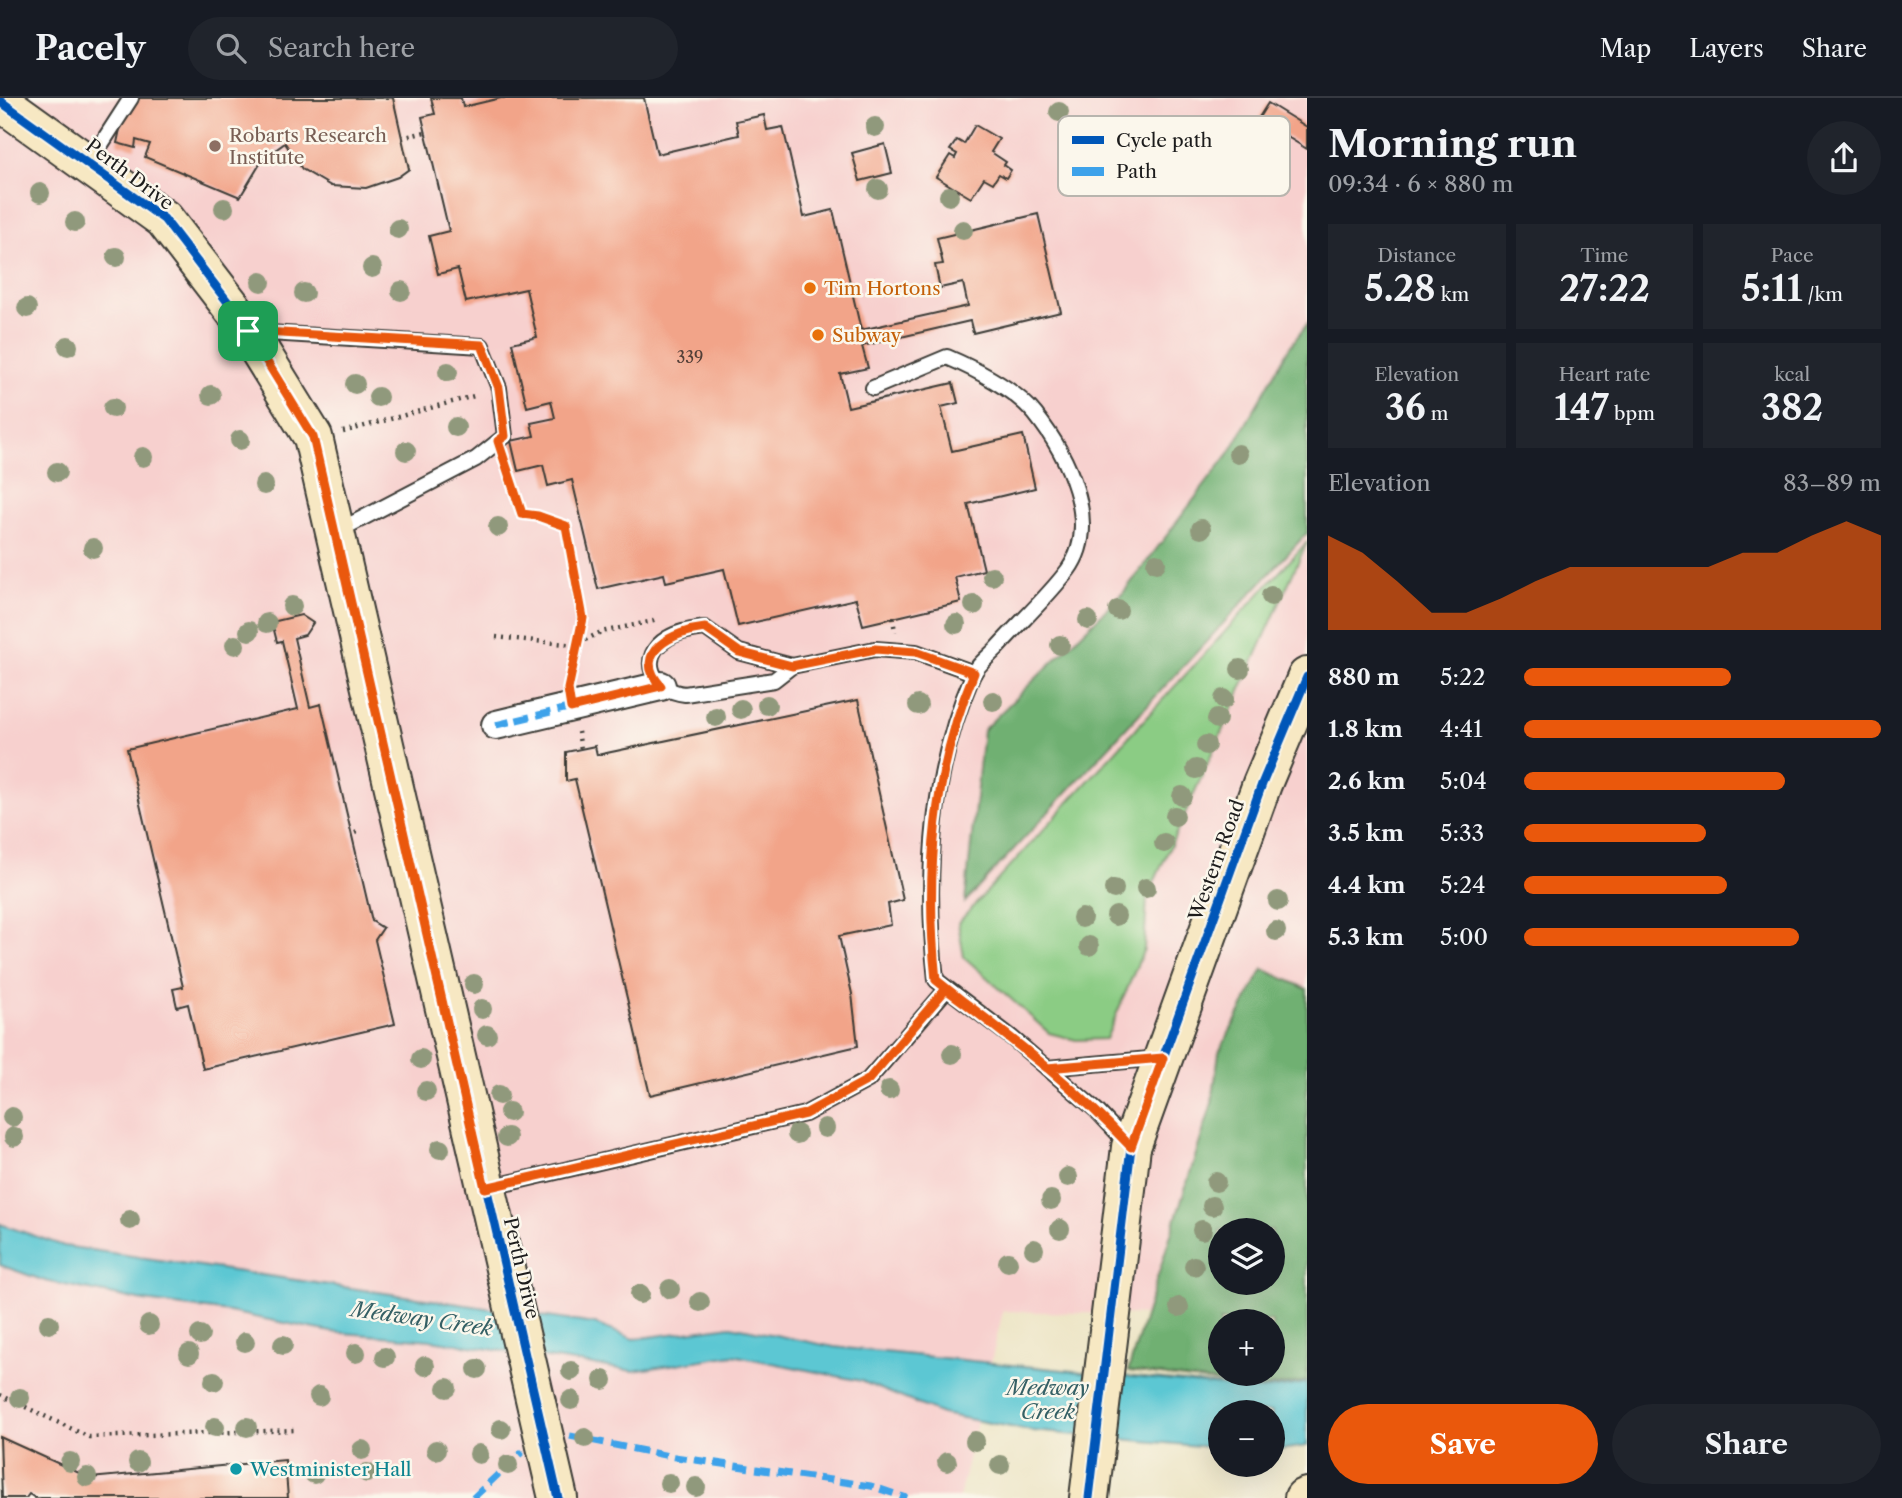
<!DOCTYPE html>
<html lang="en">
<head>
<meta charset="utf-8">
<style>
  body { margin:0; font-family:"Libre Caslon Text",serif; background:#20242c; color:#f1f3f6; height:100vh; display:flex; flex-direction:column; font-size:26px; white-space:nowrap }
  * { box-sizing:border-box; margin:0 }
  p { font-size:23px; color:#9ea1a6 }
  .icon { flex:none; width:38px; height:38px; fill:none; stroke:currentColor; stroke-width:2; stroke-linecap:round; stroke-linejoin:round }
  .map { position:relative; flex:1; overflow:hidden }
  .sheet { display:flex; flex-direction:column; background:#171b24; width:595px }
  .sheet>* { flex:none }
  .tools { position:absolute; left:1208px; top:1120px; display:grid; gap:14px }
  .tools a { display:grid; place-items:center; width:77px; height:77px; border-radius:50%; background:#171b24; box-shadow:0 7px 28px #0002; font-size:35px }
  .pin { position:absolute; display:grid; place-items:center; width:60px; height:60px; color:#fff; margin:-30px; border-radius:14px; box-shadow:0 4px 10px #0006 }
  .round { display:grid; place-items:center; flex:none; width:74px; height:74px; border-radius:37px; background:#20242c }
  .headline { display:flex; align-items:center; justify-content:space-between; height:119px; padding:0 21px }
  h1 { font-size:38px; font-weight:700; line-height:52px }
  .figures { display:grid; grid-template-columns:repeat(3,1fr); gap:10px; height:119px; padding:7px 21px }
  .figures div { display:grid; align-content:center; border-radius:0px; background:#20242c; text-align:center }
  .figures b { font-size:35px; font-weight:700 }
  .figures small { font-size:19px; font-weight:400 }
  .figures p { font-size:19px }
  .chart { height:196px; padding:14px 21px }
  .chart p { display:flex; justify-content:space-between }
  .chart svg { width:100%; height:126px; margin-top:7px; fill:#ea580c; opacity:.7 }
  .primary-button { display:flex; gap:14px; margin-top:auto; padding:14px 21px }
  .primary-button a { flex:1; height:80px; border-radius:42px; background:#ea580c; color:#fff; font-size:28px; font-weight:700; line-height:80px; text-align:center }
  .primary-button a+a { background:#20242c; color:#f1f3f6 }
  ul { padding:0 21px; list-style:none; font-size:23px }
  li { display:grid; grid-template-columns:112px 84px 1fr; align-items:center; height:52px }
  li i { height:18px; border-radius:9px; background:#ea580c }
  header { display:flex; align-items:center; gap:42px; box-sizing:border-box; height:98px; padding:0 35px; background:#171b24; border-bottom:2px solid #363941 }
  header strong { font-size:33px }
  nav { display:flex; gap:38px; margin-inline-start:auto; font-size:24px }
  .search { width:490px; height:63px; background:#20242c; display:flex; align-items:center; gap:18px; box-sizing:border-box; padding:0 24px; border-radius:38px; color:#9ea1a6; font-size:26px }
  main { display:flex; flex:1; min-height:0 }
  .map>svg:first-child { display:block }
  .built { fill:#f7d0ce; fill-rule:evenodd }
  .green { fill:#8bcc84; stroke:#547450; stroke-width:2 }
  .forest { fill:#70b072; stroke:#466647; stroke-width:2; fill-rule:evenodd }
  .water { fill:#5bc7d3; stroke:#3c7278; stroke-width:2 }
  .building { fill:#f2a489 }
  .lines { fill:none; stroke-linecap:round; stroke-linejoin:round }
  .lane-casing { stroke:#3b3a36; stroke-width:18 }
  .street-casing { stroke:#3b3a36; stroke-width:32 }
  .secondary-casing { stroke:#3b3a36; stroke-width:42 }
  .path { stroke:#3b3a36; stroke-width:4.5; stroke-dasharray:2 5; stroke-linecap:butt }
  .lane { stroke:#fff; stroke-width:14 }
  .street { stroke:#fff; stroke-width:28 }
  .secondary { stroke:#f7e8c3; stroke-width:38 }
  .quiet { stroke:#3da2ea; stroke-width:7; stroke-dasharray:14 7; stroke-linecap:butt }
  .cycleway-casing { stroke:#fbf7ec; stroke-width:13 }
  .cycleway { stroke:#0057b8; stroke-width:9 }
  .tree { fill:#90997c }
  .route-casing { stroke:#fff; stroke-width:14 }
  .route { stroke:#ea580c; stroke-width:9 }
  .education-dot { fill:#8d6e63; stroke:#fbf7ec; stroke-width:2.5 }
  .food-dot { fill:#e8710a; stroke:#fbf7ec; stroke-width:2.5 }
  .culture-dot { fill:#0f9aa8; stroke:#fbf7ec; stroke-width:2.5 }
  .labels { text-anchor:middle; stroke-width:5; stroke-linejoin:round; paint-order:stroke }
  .number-label { font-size:16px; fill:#523e37 }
  .education-label { font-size:19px; fill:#785e54; stroke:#fbf7ec; text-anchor:start }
  .street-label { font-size:19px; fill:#1c1c1c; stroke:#fbf7ec }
  .food-label { font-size:19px; fill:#c56008; stroke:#fbf7ec; text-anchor:start }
  .culture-label { font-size:19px; fill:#0d838f; stroke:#fbf7ec; text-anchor:start }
  .water-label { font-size:21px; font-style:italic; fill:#356065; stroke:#fbf7ec }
  .key { fill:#fbf7ec; stroke:#b8b5ae; stroke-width:2 }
  .key-label { font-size:19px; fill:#1c1c1c }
</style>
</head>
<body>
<header>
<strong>Pacely</strong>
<div class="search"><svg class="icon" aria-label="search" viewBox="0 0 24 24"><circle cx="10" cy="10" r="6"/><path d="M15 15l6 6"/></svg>Search here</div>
<nav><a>Map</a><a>Layers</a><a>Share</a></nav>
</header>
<main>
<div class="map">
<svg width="1307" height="1400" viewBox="0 0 1307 1400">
  <rect width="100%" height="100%" fill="#fbf7ec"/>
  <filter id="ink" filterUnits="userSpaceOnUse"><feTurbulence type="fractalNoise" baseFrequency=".0143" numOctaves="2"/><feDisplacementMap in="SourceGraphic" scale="14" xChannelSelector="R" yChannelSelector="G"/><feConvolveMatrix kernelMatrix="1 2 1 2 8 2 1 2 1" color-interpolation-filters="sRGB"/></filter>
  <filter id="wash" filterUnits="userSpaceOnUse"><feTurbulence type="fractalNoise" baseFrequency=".00686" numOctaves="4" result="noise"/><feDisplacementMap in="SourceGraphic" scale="28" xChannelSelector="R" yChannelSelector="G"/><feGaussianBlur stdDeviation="1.57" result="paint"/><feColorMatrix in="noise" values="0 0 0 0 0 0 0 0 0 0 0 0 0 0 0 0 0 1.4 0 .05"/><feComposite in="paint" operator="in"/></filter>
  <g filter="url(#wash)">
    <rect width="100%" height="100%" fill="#ede5c6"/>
    <path class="built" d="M0 0H1307V1197L1192 1218 1003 1213 959 1400H0ZM1220 1132H1272V1185H1220Z"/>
    <polygon class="green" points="1307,444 1147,800 1144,851 1106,941 1076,942 1049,935 964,859 958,825"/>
    <g class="forest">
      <polygon points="1307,226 1307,435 965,804 983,632 1123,495 1230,354 1289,250"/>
      <path d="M1263 871 1307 891V1283L1262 1290 1128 1273 1212 1005 1219 954ZM1220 1132H1272V1185H1220ZM1220 1223H1272V1276H1220Z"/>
    </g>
    <polygon class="water" points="0,1126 64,1148 595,1226 634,1241 731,1228 834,1249 1262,1292 1307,1285 1307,1348 1272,1353 1272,1314 1220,1314 1220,1350 1032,1333 942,1316 861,1283 733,1257 633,1273 431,1242 331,1234 229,1214 144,1203 45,1183 0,1167"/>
    <g id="blocks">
      <g class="building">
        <polygon points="136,0 393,0 409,71 398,79 366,90 331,88 302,71 285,45 263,61 240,99 145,59 150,46 136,42 135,50 117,45 122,22"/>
        <polygon points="431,0 461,0 463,9 501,0 644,0 657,56 739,37 736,23 764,17 767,32 783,29 804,119 833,112 861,232 968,208 963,185 940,190 935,167 943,166 937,140 1038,116 1061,214 973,235 970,223 862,248 868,270 840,276 848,309 953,285 958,305 941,309 952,353 1023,337 1035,390 968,406 984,472 955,479 961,504 863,527 856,501 738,528 724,471 666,484 664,476 598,491 572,382 548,388 543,367 518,373 511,343 534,338 531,325 555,320 551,303 527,309 512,245 537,239 526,191 466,204 458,171 438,176 429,138 449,133 422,19 435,16"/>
        <polygon points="1268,5 1307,29 1307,51 1258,21"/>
        <polygon points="975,27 999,41 991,54 1006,64 1004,67 1011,72 1006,80 999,76 993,85 984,80 971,100 936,79 950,57 955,60 957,56 950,52 957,42 964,46"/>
        <polygon points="885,46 892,75 860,83 852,55"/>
        <polygon points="301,517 313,525 305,537 294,540 310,609 321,606 372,823 383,830 375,842 395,926 203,971 188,906 177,909 173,891 183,889 127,651 298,611 282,543 277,544 272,524"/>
        <polygon points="858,602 903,802 888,806 891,827 839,838 852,896 858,948 650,997 575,681 566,683 566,654 595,648 597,657"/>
        <polygon points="0,1339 90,1380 285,1362 288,1400 35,1400 29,1396 26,1400 2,1400"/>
      </g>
    </g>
  </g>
  <g filter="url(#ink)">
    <use href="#blocks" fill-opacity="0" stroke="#3b3a36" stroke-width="2"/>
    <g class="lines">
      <g class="lane-casing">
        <g id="lane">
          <polyline points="84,62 100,48 131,0"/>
          <polyline points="253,234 482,248 499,290 505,338 476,361 338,433"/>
          <path d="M873 290 947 259C975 271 1016 292 1035 316 1067 356 1102 426 1068 472 1047 500 1019 525 996 551 988 559 976 568 972 579 931 674 925 781 936 882L1011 939 1096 1012 1128 1046"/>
          <path d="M792 568 739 554 705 530C692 532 679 533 668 540 636 559 653 593 685 596L774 582 792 568 875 551 916 554 974 575"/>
          <polyline points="1047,970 1161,960"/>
          <polyline points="487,1090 805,1016 868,982 946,892"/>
        </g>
      </g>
      <g class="street-casing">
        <polyline id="street" points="496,627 661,588"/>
      </g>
      <g class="secondary-casing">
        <g id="secondary">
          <polyline points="0,3 164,121 237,216 313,339 558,1400"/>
          <polyline points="1089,1400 1131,1049 1262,686 1307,579"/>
          <polyline points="1304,1400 1307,1399"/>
        </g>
      </g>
      <g class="path">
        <polyline points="402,40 425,34"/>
        <polyline points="343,334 474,298"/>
        <polyline points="505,364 522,416 539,418 566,428 583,520 569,585"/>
        <polyline points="893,520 895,534"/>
        <polyline points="496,539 575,547 601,534 658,522"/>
        <polyline points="578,634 581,651"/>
        <polyline points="355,735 360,733"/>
        <polyline points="0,1297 89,1339 297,1332"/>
      </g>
      <use href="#lane" class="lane"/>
      <use href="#street" class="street"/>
      <use href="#secondary" class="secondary"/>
      <g class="quiet">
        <polyline points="496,627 661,588"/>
        <polyline points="570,1338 669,1358 871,1388 907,1400"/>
        <polyline points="473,1400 523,1353"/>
      </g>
      <g class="cycleway-casing">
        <g id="cycleway">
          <polyline points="0,3 164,121 237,216 313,339 558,1400"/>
          <polyline points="1163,960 1262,686 1307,579"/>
          <polyline points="1089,1400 1131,1049"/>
        </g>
      </g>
      <use href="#cycleway" class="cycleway"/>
    </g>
    <g class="tree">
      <circle cx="1059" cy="14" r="10"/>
      <circle cx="875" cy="29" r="10"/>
      <circle cx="878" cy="91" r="10"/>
      <circle cx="40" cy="95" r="10"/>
      <circle cx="949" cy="98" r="10"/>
      <circle cx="224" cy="110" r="10"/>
      <circle cx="75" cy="124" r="10"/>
      <circle cx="398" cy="131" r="10"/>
      <circle cx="963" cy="132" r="10"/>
      <circle cx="116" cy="159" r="10"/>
      <circle cx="372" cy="170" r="10"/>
      <circle cx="261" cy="184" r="10"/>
      <circle cx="401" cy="193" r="10"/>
      <circle cx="304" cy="195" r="10"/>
      <circle cx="27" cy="210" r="10"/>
      <circle cx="68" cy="248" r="10"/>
      <circle cx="448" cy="274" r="10"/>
      <circle cx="355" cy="286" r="10"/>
      <circle cx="211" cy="297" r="10"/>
      <circle cx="378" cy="299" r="10"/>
      <circle cx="113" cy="310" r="10"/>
      <circle cx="456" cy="329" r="10"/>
      <circle cx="240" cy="342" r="10"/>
      <circle cx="406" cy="353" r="10"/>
      <circle cx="1238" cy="356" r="10"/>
      <circle cx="143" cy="359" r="10"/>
      <circle cx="57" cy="374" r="10"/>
      <circle cx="264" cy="387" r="10"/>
      <circle cx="498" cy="429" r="10"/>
      <circle cx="1201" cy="431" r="10"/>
      <circle cx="93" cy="450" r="10"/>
      <circle cx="1156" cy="465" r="10"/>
      <circle cx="992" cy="478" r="10"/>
      <circle cx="1271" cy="498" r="10"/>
      <circle cx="974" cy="507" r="10"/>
      <circle cx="292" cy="508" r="10"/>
      <circle cx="1118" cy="512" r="10"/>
      <circle cx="1088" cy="522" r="10"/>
      <circle cx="267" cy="525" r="10"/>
      <circle cx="956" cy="526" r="10"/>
      <circle cx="249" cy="533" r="10"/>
      <circle cx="235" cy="547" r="10"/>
      <circle cx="1060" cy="547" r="10"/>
      <circle cx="1240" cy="571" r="10"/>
      <circle cx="1224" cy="601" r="10"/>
      <circle cx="993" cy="603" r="10"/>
      <circle cx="767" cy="607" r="10"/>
      <circle cx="918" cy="607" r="10"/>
      <circle cx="741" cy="611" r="10"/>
      <circle cx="716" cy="619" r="10"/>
      <circle cx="1217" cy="621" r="10"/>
      <circle cx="1206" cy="647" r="10"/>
      <circle cx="1196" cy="671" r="10"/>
      <circle cx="1182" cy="698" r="10"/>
      <circle cx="1175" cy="718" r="10"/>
      <circle cx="1164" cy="745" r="10"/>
      <circle cx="1146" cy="790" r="10"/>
      <circle cx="1114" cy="791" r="10"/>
      <circle cx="1278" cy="803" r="10"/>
      <circle cx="1116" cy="818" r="10"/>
      <circle cx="1082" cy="820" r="10"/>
      <circle cx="1276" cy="833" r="10"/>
      <circle cx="1089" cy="848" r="10"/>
      <circle cx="474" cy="886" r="10"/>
      <circle cx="482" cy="911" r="10"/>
      <circle cx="487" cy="937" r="10"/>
      <circle cx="952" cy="956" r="10"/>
      <circle cx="421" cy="961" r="10"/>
      <circle cx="889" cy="992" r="10"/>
      <circle cx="426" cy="993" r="10"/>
      <circle cx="499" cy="997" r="10"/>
      <circle cx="509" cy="1014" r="10"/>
      <circle cx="12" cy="1019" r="10"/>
      <circle cx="825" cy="1030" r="10"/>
      <circle cx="797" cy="1036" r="10"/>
      <circle cx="14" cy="1039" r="10"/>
      <circle cx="507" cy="1039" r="10"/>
      <circle cx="440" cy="1051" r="10"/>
      <circle cx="1068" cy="1079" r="10"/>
      <circle cx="1216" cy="1084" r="10"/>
      <circle cx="1051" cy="1102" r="10"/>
      <circle cx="1212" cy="1108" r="10"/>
      <circle cx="130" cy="1122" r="10"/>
      <circle cx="1060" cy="1131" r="10"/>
      <circle cx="1202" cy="1132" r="10"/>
      <circle cx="1034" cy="1151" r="10"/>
      <circle cx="1008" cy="1164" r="10"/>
      <circle cx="1194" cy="1168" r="10"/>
      <circle cx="670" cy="1191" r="10"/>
      <circle cx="640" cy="1196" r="10"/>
      <circle cx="700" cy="1204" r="10"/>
      <circle cx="1179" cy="1209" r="10"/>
      <circle cx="49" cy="1226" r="10"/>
      <circle cx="149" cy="1227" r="10"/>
      <circle cx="200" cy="1237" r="10"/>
      <circle cx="245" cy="1244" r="10"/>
      <circle cx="283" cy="1247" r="10"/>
      <circle cx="356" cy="1255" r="10"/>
      <circle cx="189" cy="1256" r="10"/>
      <circle cx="385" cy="1259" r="10"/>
      <circle cx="425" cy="1268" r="10"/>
      <circle cx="477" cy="1271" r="10"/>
      <circle cx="571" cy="1273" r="10"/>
      <circle cx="603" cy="1282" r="10"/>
      <circle cx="214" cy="1283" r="10"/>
      <circle cx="447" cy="1290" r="10"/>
      <circle cx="319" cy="1298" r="10"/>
      <circle cx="20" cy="1300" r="10"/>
      <circle cx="571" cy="1302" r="10"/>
      <circle cx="215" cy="1329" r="10"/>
      <circle cx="247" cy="1329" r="10"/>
      <circle cx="501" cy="1331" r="10"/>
      <circle cx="585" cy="1340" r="10"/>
      <circle cx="975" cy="1343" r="10"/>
      <circle cx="362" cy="1352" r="10"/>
      <circle cx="436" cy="1352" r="10"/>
      <circle cx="479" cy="1356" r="10"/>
      <circle cx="70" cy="1364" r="10"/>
      <circle cx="138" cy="1364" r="10"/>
      <circle cx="947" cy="1364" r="10"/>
      <circle cx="508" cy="1367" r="10"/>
      <circle cx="1000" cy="1367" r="10"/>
      <circle cx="367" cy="1375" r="10"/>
      <circle cx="314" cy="1376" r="10"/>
      <circle cx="87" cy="1379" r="10"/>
      <circle cx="669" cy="1385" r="10"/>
      <circle cx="696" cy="1389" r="10"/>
    </g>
  </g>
  <g class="lines" filter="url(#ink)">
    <g class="route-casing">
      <path id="route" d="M248 233 313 339 485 1090 805 1016 868 982 946 891C1012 939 1075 989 1131 1049L1163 960 1047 970 936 882C925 778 933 673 974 575L916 554 875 551 792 568 739 554 705 530C675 533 629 554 661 588L571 610 568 591 583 520 566 428 538 418 522 416 498 343 505 338 499 290 482 247 248 233"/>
    </g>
    <use href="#route" class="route"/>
  </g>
  <circle class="education-dot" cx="215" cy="48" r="7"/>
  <g class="food-dot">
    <circle cx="810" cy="190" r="7"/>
    <circle cx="818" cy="237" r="7"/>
  </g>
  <circle class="culture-dot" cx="236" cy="1371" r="7"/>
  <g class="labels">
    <g class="number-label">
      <text x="690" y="265">339</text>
    </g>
    <g class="education-label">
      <text x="229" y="44">Robarts Research<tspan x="229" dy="22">Institute</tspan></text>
    </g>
    <g class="street-label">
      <text transform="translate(130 76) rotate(37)" y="7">Perth Drive</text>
      <text transform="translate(1216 762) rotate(-70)" y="7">Western Road</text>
      <text transform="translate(522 1170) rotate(77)" y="7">Perth Drive</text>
    </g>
    <g class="food-label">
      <text x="824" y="197">Tim Hortons</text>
      <text x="832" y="244">Subway</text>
    </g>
    <g class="culture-label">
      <text x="250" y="1378">Westminister Hall</text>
    </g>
    <g class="water-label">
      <text transform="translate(422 1221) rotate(8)" y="7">Medway Creek</text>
      <text x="1048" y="1297">Medway<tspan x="1048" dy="24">Creek</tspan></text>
    </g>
  </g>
  <rect x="1058" y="18" width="232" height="80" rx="10" class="key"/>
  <rect x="1072" y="38" width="32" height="8" fill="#0057b8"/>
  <rect x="1072" y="69" width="32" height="9" fill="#3da2ea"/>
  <g class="key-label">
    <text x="1116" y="49">Cycle path</text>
    <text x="1116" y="80">Path</text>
  </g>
</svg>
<div class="tools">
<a><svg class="icon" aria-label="layers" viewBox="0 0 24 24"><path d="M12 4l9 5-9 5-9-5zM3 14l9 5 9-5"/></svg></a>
<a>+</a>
<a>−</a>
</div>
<div class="pin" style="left:248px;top:233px;background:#1e9e55"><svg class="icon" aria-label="arrive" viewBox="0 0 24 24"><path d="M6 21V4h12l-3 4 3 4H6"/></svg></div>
</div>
<section class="sheet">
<div class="headline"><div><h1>Morning run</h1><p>09:34 · 6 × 880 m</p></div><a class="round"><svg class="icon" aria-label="share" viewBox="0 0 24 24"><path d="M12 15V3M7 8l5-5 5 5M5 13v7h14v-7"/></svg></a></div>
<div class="figures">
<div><p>Distance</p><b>5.28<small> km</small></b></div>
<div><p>Time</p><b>27:22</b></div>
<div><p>Pace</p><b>5:11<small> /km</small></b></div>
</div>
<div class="figures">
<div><p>Elevation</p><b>36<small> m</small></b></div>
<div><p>Heart rate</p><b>147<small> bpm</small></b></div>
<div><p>kcal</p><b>382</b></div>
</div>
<div class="chart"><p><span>Elevation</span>83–89 m</p>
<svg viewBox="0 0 160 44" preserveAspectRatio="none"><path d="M0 44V11L10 17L20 27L30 38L40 38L50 33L60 27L70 22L80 22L90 22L100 22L110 22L120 17L130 17L140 11L150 6L160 11V44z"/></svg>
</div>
<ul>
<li><b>880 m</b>5:22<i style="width:58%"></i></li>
<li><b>1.8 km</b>4:41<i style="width:100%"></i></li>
<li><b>2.6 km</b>5:04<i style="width:73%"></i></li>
<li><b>3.5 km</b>5:33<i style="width:51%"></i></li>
<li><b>4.4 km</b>5:24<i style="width:57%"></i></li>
<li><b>5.3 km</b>5:00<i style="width:77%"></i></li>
</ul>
<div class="primary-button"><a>Save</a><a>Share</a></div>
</section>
</main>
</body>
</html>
